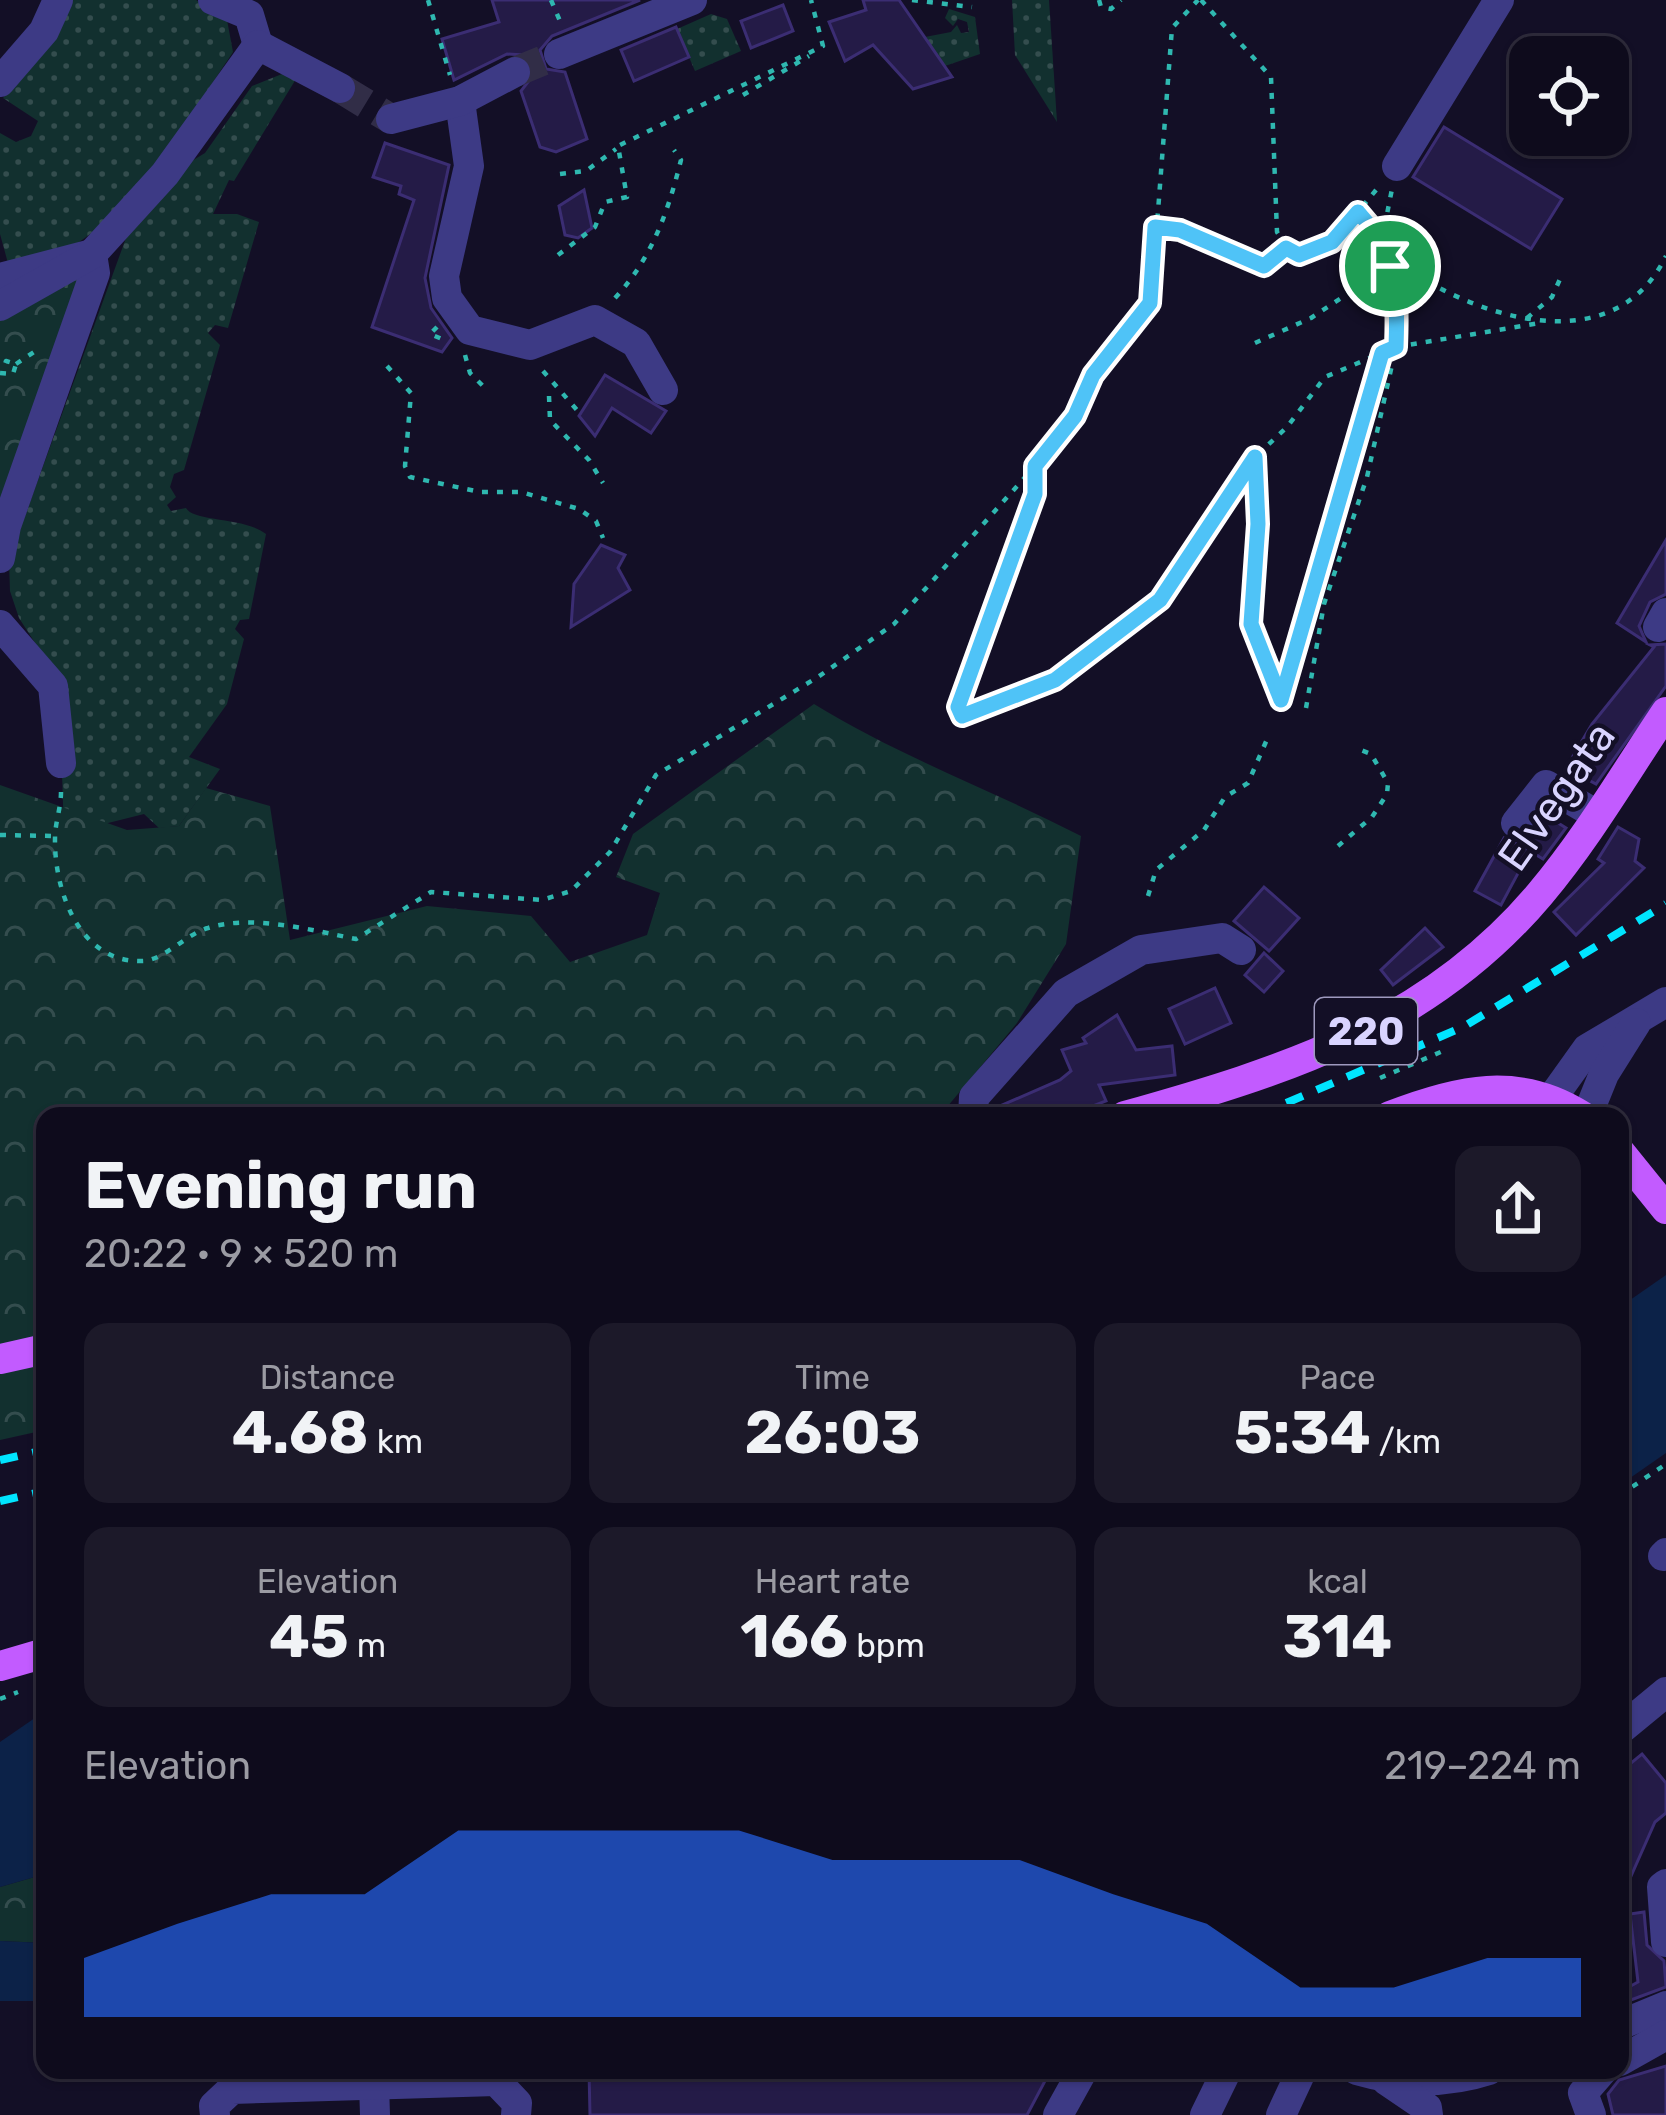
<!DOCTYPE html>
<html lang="en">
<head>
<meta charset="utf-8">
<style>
  body { margin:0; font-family:Rubik,sans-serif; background:#1c1929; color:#f1f3f6; height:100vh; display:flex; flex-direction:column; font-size:45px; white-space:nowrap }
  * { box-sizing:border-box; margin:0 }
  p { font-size:39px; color:#9b9ba3 }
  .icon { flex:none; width:66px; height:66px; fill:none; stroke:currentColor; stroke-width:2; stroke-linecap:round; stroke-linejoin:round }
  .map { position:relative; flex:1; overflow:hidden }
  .panel { position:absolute; left:36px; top:1107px; width:1593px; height:972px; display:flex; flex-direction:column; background:#0e0b1c; border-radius:24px; box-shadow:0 3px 9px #0004,0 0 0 3px #2e2b3b }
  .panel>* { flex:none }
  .tools { position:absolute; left:1509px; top:36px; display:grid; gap:24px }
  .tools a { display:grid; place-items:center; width:120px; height:120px; border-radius:24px; background:#0e0b1c; box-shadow:0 3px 9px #0004,0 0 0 3px #2e2b3b; font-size:60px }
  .pin { position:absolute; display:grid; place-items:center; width:102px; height:102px; color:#fff; margin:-51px; border:6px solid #fff; border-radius:50%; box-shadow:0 3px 12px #0007 }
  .round { display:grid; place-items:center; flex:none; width:126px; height:126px; border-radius:24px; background:#1c1929 }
  .summary { display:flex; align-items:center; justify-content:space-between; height:204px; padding:0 48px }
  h1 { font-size:66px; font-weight:700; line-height:90px }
  .figures { display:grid; grid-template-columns:repeat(3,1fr); gap:18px; height:204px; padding:12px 48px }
  .figures div { display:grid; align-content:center; border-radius:24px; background:#1c1929; text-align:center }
  .figures b { font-size:60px; font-weight:700 }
  .figures small { font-size:33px; font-weight:400 }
  .figures p { font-size:33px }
  .chart { height:336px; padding:24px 48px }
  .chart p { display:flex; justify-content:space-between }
  .chart svg { width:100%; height:216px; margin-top:12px; fill:#2563eb; opacity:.7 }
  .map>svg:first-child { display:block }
  .grass { fill:url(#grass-dots) }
  .forest { fill:url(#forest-crowns) }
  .water { fill:#0c2248 }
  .building { fill:#241b47; stroke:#3b2d73; stroke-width:3 }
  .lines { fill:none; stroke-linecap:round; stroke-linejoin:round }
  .minor-tunnel { stroke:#312d47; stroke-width:30; stroke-dasharray:30 15; stroke-linecap:butt }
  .path { stroke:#2fb8b0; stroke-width:4.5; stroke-dasharray:6 9; stroke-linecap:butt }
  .minor { stroke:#3d3a85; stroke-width:30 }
  .major { stroke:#c25bff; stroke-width:30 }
  .rail { stroke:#00e5ff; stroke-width:8; stroke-dasharray:18 15; stroke-linecap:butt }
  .route-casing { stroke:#fff; stroke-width:24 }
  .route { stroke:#4fc3f7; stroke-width:15 }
  .labels { text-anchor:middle; stroke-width:9; stroke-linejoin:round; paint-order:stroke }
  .shield { fill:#130f26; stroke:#9e99be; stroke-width:3 }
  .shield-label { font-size:39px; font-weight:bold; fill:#d9d4ff }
  .street-label { font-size:42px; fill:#d9d4ff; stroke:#130f26 }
</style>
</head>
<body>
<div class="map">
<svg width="1666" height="2115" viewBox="0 0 1666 2115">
  <defs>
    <pattern id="grass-dots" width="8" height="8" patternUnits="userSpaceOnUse" patternTransform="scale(3)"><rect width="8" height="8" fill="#12302f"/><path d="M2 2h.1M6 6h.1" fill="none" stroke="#344d4e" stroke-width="1.8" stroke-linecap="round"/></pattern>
    <pattern id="forest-crowns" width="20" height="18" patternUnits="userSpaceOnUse" patternTransform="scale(3)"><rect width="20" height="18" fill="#12302f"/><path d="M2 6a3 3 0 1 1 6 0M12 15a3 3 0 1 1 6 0" fill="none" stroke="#344d4e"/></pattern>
  </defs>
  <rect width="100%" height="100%" fill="#130f26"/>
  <g class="grass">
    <path d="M72 0H196L227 20 233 52C173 141 120 244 11 274L0 234V133L16 142 31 136 38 121 3 98 54 38Z"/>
    <polygon points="1012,0 1049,0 1057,122 1015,55"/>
    <polygon points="949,9 975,17 980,54 945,66 925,37 951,32 957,25 961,33 969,32 967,22 958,19 953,26 945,18"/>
    <polygon points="711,14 727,19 741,51 695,71 677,29"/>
    <path d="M287 72 299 74 234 181 229 180 213 214H237L259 222 228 328 215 325 208 333 220 345 184 470 174 474 170 487 176 497 167 505 171 511 186 508C193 522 245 517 266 534L249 619 240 620 235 629 244 639 227 704 189 757 220 769 179 826 159 828 144 814 64 834 59 680 19 618 10 591 9 560 130 227 172 173 205 153 252 86Z"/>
  </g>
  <g class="forest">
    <polygon points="86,273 0,529 0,320"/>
    <path d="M814 704C898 756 992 790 1081 836L1066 944 1017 1023 947 1107 901 1116H45V1430L0 1440V785L127 830 179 826 206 788 270 806 290 940 427 906 531 916 570 962 647 935 660 893 616 877 633 834Z"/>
    <polygon points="45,1874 45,1943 0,1941 0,1887"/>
  </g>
  <g class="water">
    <polygon points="1666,1275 1666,1453 1620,1485 1620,1307"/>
    <polygon points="45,1711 45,1874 0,1887 0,1742"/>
    <polygon points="0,1941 45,1943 45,2001 0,2001"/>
  </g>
  <g class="building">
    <polygon points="492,0 640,0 552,36 540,50 546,69 565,72 587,139 556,152 540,147 521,91 534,74 524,55 507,54 454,80 442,39 499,22"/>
    <polygon points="863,0 899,0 952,77 913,89 873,45 845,61 829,22 866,10"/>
    <polygon points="783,5 793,31 751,48 741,21"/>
    <polygon points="676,27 689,57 634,81 621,50"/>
    <polygon points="1444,127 1562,199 1531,249 1413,177"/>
    <polygon points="385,143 449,165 425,278 431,308 452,338 442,352 372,327 414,200 399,194 401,186 373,177"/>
    <polygon points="584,190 592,228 578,238 565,235 559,206"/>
    <polygon points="605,375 666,411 651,433 612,408 595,436 579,416"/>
    <polygon points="1666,540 1666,594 1650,602 1639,626 1646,642 1617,623"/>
    <polygon points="601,545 625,555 618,568 630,590 571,627 574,584"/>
    <polygon points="1666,644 1666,686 1596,784 1566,768 1592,724 1654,647 1650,645"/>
    <polygon points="1547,816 1566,828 1543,859 1530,851 1501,905 1475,891 1504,838 1527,849 1520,844"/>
    <polygon points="1618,827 1639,839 1635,861 1644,868 1576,935 1554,912 1604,863 1598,859"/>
    <polygon points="1264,887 1299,918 1269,951 1234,921"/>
    <polygon points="1425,928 1443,947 1393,985 1381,970"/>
    <polygon points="1264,953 1283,971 1264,992 1245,975"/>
    <polygon points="1215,988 1231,1023 1185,1044 1169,1009"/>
    <polygon points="1117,1015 1136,1050 1172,1046 1175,1075 1099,1085 1106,1101 1067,1116 993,1116 993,1109 1060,1080 1071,1071 1062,1050 1086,1043 1083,1038"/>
    <polygon points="1642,1754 1666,1783 1666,1813 1655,1822 1620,1901 1620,1772"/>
    <polygon points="1644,1912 1647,1945 1664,1961 1666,1987 1620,2004 1620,1992 1638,1982 1630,1914"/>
    <polygon points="1666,2066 1666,2115 1613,2115 1608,2094 1619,2080"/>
    <polygon points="589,2070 1023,2070 1045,2081 1027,2115 590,2115"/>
  </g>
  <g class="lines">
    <g class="minor-tunnel">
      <polyline points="515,72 559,54"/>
      <polyline points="340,88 391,119"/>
    </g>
    <g class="path">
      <polyline points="428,0 450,75"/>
      <polyline points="551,0 560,21"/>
      <polyline points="912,0 972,7"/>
      <polyline points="1099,0 1101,7 1111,9 1121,0"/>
      <polyline points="1201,0 1271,77 1277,232 1287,248 1299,255 1332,243 1381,184"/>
      <polyline points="743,95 809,56"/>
      <polyline points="560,174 586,171 616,149"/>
      <polyline points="1357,212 1382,239"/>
      <polyline points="1156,227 1180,230 1264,266 1287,248"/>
      <polyline points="558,255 595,227 605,202 627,197 618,146 823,46 811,0"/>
      <path d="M1390 256C1464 315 1612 367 1666 256"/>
      <path d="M615 298C652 258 668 212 681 160L674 150"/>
      <polyline points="1527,318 1552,297 1560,279"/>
      <polyline points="437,327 430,334 442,339"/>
      <polyline points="1255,343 1311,318 1390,266"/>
      <polyline points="465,355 470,373 483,386"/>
      <polyline points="16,364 37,350"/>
      <polyline points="387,366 411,393 405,466 410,477 480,492 521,492 579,509 596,521 603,538"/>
      <polyline points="543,371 577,410"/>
      <polyline points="0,373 13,374 16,364 6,361 3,371"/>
      <polyline points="549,396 550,420 589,460 603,483"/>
      <polyline points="1255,457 1259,524 1251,624 1280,698"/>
      <polyline points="1035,466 1075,416 1093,375 1151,303 1172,28 1198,0"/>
      <polyline points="1281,701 1381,355"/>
      <polyline points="1306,708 1324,604 1367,477 1396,347 1397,304 1382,239 1392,189"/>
      <path d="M61 792C61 808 55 823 55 838 54 890 79 963 142 961 163 961 186 934 208 928 252 914 311 930 356 939L431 892 542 900 571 891 610 852 656 775 818 677 894 624 1035 466V494L958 707 964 717 1055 680 1160 600 1251 461 1287 427 1325 377 1396 347 1540 323"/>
      <polyline points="0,835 55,836"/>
      <polyline points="1338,846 1372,817 1387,794 1388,783 1371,754 1356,748"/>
      <polyline points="1148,896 1156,870 1204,830 1225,797 1248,783 1268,737"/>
      <polyline points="1380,1078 1443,1051"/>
      <polyline points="1075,1116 1100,1107"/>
      <polyline points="1620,1495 1666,1464"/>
      <polyline points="0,1699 18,1692"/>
    </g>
    <g class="minor">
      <polyline points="213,0 249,15 258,45"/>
      <polyline points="559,54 692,0"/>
      <polyline points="0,82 44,31 58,0"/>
      <polyline points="460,101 469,166 444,276 447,298 470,330 530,345 595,320 636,343 663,390"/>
      <polyline points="391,119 460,101 515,72"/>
      <polyline points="1397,166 1499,0"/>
      <polyline points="0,278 92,254 95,273 6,526 0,558"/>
      <polyline points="0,306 92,254 165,174 258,45 340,88"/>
      <polyline points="0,625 53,686 61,763"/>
      <polyline points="1658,627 1666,613"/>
      <polyline points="1516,823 1546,785 1597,815"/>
      <polyline points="1552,1098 1587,1049 1666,1002"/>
      <polyline points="973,1116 974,1097 1066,993 1141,950 1222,938 1241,950"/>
      <polyline points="1587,1116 1604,1074 1636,1023"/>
      <polyline points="1663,1556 1666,1553"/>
      <polyline points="1620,1730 1666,1692"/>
      <polyline points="1666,1884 1662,1887 1666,1942"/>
      <polyline points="1620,2025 1666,2006"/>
      <polyline points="1620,2061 1666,2035"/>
      <path d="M1357 2070C1401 2083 1446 2084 1489 2070"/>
      <polyline points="1386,2080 1427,2108 1428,2115"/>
      <polyline points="374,2084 375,2115"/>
      <polyline points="215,2115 214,2106 232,2089 496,2081 517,2103 516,2115"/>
      <polyline points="1058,2115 1083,2070"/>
      <polyline points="1205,2115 1227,2070"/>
      <polyline points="1281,2115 1302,2070"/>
      <polyline points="1591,2115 1583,2093 1603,2070"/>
    </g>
    <g class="major">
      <path d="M1125 1116C1285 1071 1429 1026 1540 894 1588 837 1625 773 1666 712"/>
      <path d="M1390 1116C1457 1090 1518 1075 1582 1116"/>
      <polyline points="1620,1152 1666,1209"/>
      <polyline points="0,1359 45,1349"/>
      <polyline points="0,1666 45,1653"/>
    </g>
    <g class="rail">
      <polyline points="1256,1116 1463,1027 1666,904"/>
      <polyline points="0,1460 45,1450"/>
      <polyline points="0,1501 45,1491"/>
    </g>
  </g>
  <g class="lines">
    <g class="route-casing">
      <path id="route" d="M1358 212C1397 254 1398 292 1396 347L1382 353 1281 700 1251 624 1258 524 1255 457 1160 600 1055 680 962 716 958 707 1035 494V466L1075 416 1093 375 1150 303 1155 227 1180 230 1264 266 1286 248 1299 255 1332 242Z"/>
    </g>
    <use href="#route" class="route"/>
  </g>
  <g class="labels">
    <rect class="shield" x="1315" y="998" width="102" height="66" rx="9"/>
    <g class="shield-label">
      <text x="1366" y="1045">220</text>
    </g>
    <g class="street-label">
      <text transform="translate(1556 796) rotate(-55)" y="15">Elvegata</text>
    </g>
  </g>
</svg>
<div class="tools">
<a><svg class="icon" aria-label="locate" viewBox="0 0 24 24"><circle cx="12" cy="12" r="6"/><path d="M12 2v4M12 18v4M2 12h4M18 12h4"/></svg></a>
</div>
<div class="pin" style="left:1390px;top:266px;background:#1e9e55"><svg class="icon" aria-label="arrive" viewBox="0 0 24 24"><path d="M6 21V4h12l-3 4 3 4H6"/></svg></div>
<section class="panel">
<div class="summary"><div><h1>Evening run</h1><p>20:22 · 9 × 520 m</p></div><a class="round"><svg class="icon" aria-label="share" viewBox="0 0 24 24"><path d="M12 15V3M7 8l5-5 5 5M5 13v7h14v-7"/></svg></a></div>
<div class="figures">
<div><p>Distance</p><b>4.68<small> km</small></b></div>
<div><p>Time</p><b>26:03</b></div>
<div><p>Pace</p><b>5:34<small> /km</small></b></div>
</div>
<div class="figures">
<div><p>Elevation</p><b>45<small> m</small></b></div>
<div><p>Heart rate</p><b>166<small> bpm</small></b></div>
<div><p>kcal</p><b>314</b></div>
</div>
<div class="chart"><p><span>Elevation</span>219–224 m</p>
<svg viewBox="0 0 160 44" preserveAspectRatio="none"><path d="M0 44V32L10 25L20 19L30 19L40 6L50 6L60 6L70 6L80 12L90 12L100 12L110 19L120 25L130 38L140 38L150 32L160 32V44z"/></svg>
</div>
</section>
</div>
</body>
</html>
